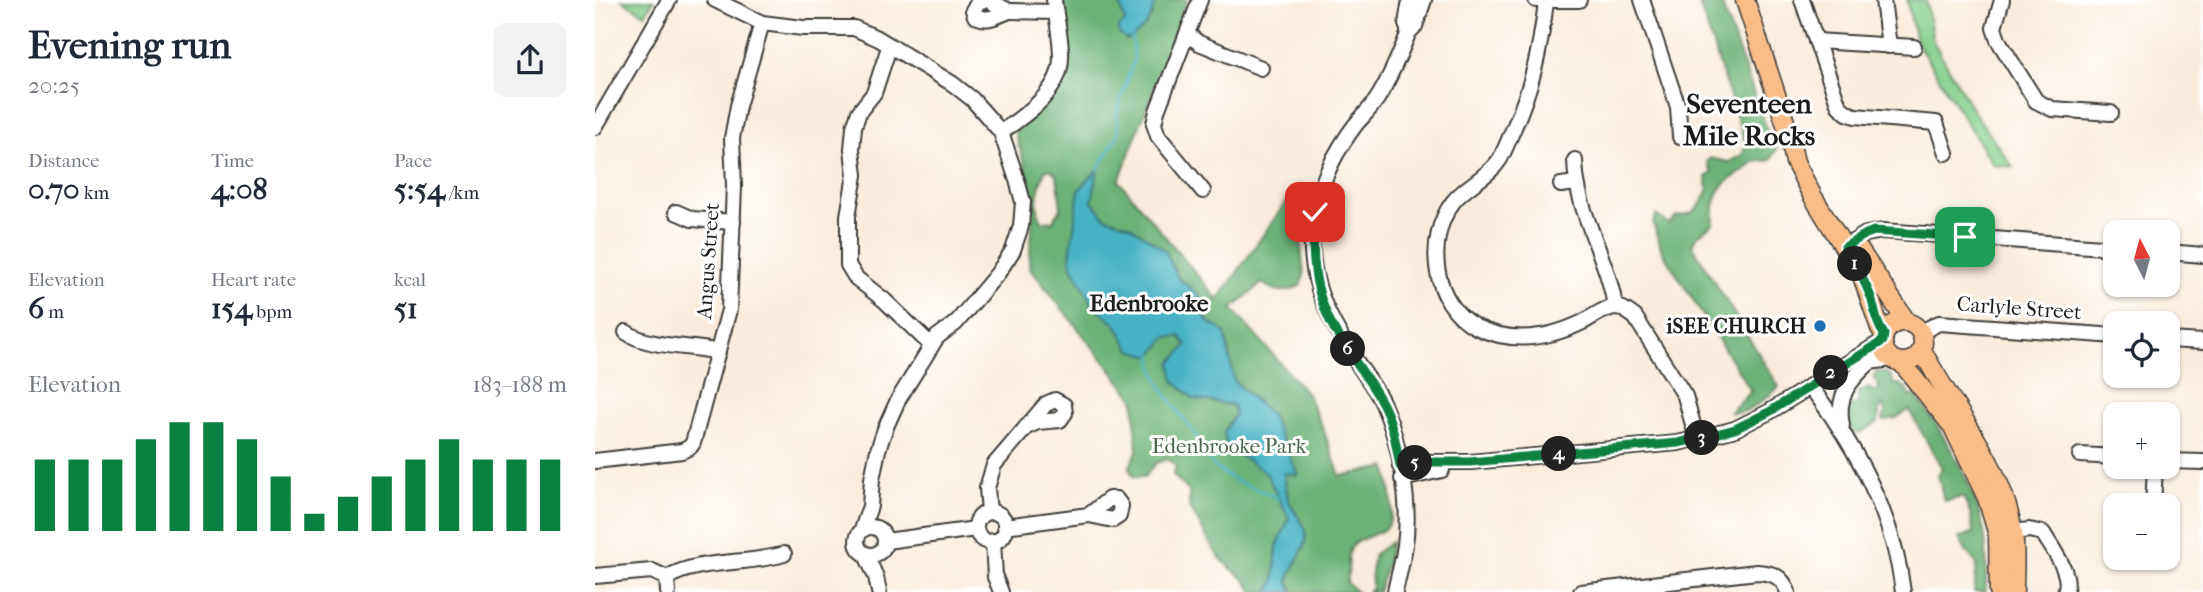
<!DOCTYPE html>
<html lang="en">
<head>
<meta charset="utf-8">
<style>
  body { margin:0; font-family:"IM FELL French Canon",serif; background:#f2f2f3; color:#1f2937; height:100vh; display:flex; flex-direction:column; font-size:26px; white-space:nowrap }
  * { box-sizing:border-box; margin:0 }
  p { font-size:23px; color:#747a83 }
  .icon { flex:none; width:38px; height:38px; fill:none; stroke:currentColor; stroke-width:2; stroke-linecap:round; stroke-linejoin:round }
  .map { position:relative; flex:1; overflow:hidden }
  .details { display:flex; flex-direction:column; background:#fff; width:595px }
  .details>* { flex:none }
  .needle { width:46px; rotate:354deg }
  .tools { position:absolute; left:1508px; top:220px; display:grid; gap:14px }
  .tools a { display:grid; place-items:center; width:77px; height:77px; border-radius:14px; background:#fff; box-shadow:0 2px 5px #0004; font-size:35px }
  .pin { position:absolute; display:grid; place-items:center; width:60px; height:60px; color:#fff; margin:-30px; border-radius:14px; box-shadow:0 4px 10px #0006 }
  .km { position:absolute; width:35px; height:35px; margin:-18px; border-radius:50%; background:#222; color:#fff; font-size:19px; line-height:35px; text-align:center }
  .round { display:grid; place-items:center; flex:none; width:74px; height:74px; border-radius:14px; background:#f2f2f3 }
  .overview { display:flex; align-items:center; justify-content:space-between; height:119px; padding:0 28px }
  h1 { font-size:38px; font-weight:700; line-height:52px }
  .figures { display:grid; grid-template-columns:repeat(3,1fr); gap:10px; height:119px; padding:7px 28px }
  .figures div { display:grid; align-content:center }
  .figures b { font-size:30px; font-weight:700 }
  .figures small { font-size:19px; font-weight:400 }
  .figures p { font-size:19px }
  .chart { height:196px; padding:14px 28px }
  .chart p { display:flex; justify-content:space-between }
  .chart svg { width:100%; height:126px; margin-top:7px; stroke:#0b8043; stroke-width:6 }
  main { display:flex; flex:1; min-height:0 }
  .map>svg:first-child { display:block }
  .green { fill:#85cf8b; stroke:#507654; stroke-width:2 }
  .forest { fill:#6cb277; stroke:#44674a; stroke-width:2; fill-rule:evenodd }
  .water { fill:#47b2c5; stroke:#326770; stroke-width:2 }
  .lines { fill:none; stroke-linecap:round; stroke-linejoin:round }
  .stream { stroke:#47b2c5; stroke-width:2.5 }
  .minor-casing { stroke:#3d3b39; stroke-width:18 }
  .major-casing { stroke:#3d3b39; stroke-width:21 }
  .minor { stroke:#fff; stroke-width:14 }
  .major { stroke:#f8bd88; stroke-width:18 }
  .route-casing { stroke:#fff; stroke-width:14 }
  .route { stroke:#0b8043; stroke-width:9 }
  .poi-dot { fill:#1f6fb2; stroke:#fff; stroke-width:2.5 }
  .labels { text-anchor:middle; stroke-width:6; stroke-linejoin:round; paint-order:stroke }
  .street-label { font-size:21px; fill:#1c1c1c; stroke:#fff }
  .poi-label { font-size:21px; font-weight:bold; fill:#1c1c1c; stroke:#fff; text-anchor:end }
  .park-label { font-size:21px; fill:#466448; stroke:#fff }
  .neighbourhood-label { font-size:23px; font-weight:bold; fill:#1c1c1c; stroke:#fff }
  .district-label { font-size:28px; font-weight:bold; fill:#1c1c1c; stroke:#fff }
</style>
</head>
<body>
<main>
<section class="details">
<div class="overview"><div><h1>Evening run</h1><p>20:25</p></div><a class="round"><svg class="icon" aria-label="share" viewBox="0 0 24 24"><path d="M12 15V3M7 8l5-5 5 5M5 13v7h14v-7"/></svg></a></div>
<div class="figures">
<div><p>Distance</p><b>0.70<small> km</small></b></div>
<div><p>Time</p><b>4:08</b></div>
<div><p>Pace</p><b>5:54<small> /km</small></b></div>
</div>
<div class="figures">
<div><p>Elevation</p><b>6<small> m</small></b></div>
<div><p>Heart rate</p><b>154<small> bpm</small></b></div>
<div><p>kcal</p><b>51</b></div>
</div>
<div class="chart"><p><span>Elevation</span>183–188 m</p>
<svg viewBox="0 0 160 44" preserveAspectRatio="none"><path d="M5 44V19M15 44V19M25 44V19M35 44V12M45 44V6M55 44V6M65 44V12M75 44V25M85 44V38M95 44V32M105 44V25M115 44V19M125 44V12M135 44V19M145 44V19M155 44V19"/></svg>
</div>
</section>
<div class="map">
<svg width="1608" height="592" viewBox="0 0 1608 592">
  <rect width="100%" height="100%" fill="#fff"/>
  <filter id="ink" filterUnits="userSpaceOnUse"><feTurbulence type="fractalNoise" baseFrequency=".0143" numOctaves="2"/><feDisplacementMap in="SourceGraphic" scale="14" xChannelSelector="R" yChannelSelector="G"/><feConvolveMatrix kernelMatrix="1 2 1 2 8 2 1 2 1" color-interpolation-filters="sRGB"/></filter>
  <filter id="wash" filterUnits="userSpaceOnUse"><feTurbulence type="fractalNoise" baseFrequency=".00686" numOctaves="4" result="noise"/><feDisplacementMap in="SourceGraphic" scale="28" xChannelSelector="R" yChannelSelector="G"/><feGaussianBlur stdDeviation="1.57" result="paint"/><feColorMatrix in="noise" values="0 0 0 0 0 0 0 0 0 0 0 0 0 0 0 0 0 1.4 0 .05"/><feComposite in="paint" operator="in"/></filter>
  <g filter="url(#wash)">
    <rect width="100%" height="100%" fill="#f9ecdc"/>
    <g class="green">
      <polygon points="27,0 59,0 50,14"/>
      <polygon points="1312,0 1331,0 1338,41 1379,112 1418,167 1398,165 1321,41"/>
    </g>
    <g class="forest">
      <path d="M468 0H524L530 22 557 16 560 0H592L524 181 623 300 695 196 711 206 706 247 709 275 706 285C692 294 681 293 667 283L637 309 711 392 727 426 745 476 792 467C794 484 804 520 788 530 779 536 764 538 758 545 751 553 755 572 752 583L762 592H698L693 580 711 542V530L693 500 689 473 703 475 676 415 639 381 630 332 612 321 604 295 583 278 570 251 534 225 510 217 497 201 502 170 484 190 475 257 477 266 498 304 520 323 536 350 572 337 585 336 592 345 599 399 638 405 640 414 629 432 632 447 672 473 694 518 682 547 679 582 673 592H657C652 578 641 574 631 564 614 548 608 526 594 508V491L578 475 581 466 572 459 561 463 549 477H539L534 468 542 451 539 399 434 267 439 196 420 132C431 121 468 89 473 76 479 59 471 19 468 0ZM450 170H456L462 175 466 208 458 221 448 222C437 207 444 186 450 170Z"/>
      <path d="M1103 0H1125L1176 141 1182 149 1175 160 1158 162C1149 174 1136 176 1128 186 1119 196 1118 212 1119 223L1101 237 1097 245 1184 387C1172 397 1153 417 1135 412L1156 391 1067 251 1058 223 1061 215 1074 224 1080 217 1097 213 1105 205 1113 190 1111 177 1117 173 1112 162 1115 158 1134 162 1147 155 1151 145Z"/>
      <path d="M1281 372H1290L1297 377 1298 384H1305L1313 390 1315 397 1320 394C1348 432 1380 485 1389 532 1393 551 1391 572 1391 592H1379L1382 564 1371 551 1364 538 1378 533C1377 519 1375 509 1368 497L1349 501 1343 475 1347 468 1314 410 1301 418 1288 421 1290 411 1287 405 1284 411 1283 422 1266 433H1255L1250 409 1263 404V392L1273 388 1280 392 1285 387 1278 377Z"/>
      <polygon points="796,542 791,567 783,592 773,592 777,588 776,572 779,554"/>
    </g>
    <g class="water">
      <path d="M524 0H560C558 20 549 31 532 40L524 34 523 28 530 22Z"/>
      <polygon points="503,169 497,201 510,217 534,225 570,250 583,278 604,295 612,321 630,332 639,381 676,415 703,475 689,473 693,500 711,530 711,542 693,580 698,592 673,592 679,582 682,547 694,518 671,473 632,447 629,432 640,414 638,405 599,399 579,381 576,363 592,345 585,336 572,337 556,356 536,350 520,323 498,305 477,266 475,257 484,190"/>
    </g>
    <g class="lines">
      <g class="stream">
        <polyline points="503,169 523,136 522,112 539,59 537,34"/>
        <path d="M557 353C557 384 583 410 600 434 606 444 611 458 620 467 636 482 663 489 683 498"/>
      </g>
    </g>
  </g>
  <g filter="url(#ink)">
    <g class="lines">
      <g class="minor-casing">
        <g id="minor">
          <polyline points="120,0 167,23 208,28 259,28 284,39 358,84 377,99 406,132 422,180 428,202 426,226 418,250 403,273 361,323 342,337 303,400 290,429 283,450 277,479 275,506 267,530"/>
          <path d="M390 0 384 1 378 10 380 16C394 22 401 16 414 11L393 0"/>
          <polyline points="605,0 562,111 559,124 563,136 608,191"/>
          <polyline points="941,0 984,0"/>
          <polyline points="1047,0 1083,107 1085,137"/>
          <polyline points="1207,0 1244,106 1252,113 1260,116 1341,123 1351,153"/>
          <polyline points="1288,0 1294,46"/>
          <polyline points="1407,0 1399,28 1403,40 1441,101 1457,109 1516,113"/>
          <path d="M951 2C945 51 938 84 918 130 914 139 910 150 905 159 894 177 871 185 858 202 830 239 837 304 881 327 917 344 953 339 988 322 998 317 1010 307 1022 307 1029 308 1034 313 1040 317L1090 396 1102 439"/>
          <polyline points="414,11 460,12"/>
          <polyline points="814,32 811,24 815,0"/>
          <polyline points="592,34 604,43 666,68"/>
          <polyline points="1221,41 1319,47"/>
          <polyline points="294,47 279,93 264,112 259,127 257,149 260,175 253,216 253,265 261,278 289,300 336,345"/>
          <polyline points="0,127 74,0"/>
          <path d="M406 132C428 117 460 95 465 67 469 49 461 19 459 0"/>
          <path d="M980 160C981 214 1013 257 1020 307"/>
          <polyline points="966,185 981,183"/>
          <polyline points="81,212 97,219 138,222"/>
          <polyline points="1250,247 1271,234 1288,231 1521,248"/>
          <polyline points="1573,252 1608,255"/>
          <path d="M31 332C53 348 95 345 123 352"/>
          <polyline points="1326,332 1344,323 1521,336"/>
          <polyline points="1573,340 1608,342"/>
          <polyline points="1266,363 1298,359"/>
          <path d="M1215 386C1261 446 1299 515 1308 592"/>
          <path d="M1247 426C1241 396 1254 381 1275 362"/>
          <polyline points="1485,455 1521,457"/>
          <polyline points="0,461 87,451 95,447 98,443 134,310 139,186 137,138 143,106 167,23"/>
          <polyline points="1573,461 1608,462"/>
          <polyline points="805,466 827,462 875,462 1049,446 1083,443 1121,434 1140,429 1174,412 1288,341"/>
          <polyline points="807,479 847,470"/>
          <polyline points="1558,506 1560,467"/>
          <polyline points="394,512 392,488 399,465 451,404 460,400 469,405 470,413 465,420 443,422 431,427"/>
          <circle cx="396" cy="527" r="15"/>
          <polyline points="410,526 494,515 518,520 524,516 526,506 521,499 514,499 494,515"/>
          <circle cx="276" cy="541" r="14"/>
          <path d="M1418 532 1434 530 1448 533C1457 549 1478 574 1470 592"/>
          <polyline points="291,541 381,529"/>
          <polyline points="398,541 400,577 406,592"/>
          <polyline points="271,555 281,577 284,592"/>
          <path d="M0 576 57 571 72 578C100 559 154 565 189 554"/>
          <polyline points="72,578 73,592"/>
          <path d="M800 592C803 576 808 561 810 545 816 503 805 443 788 404 782 390 771 377 763 364 730 314 708 272 720 210 727 178 742 149 761 124 768 116 776 108 782 99 795 79 804 55 814 32L820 26 829 0"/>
          <path d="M986 592 1162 572C1178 573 1187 576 1193 592"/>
        </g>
      </g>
      <g class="major-casing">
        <g id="major">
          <polyline points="1150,0 1193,131 1200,162 1218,197 1267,276 1285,328 1289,334"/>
          <polyline points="1265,251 1311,321"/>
          <circle cx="1308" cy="342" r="20"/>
          <path d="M1327 350C1358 410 1408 464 1418 533 1421 552 1419 573 1419 592"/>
          <polyline points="1306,362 1358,427 1392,498 1403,535 1404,592"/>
        </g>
      </g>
      <use href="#minor" class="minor"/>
      <use href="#major" class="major"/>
    </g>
  </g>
  <g class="lines" filter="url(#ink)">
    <g class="route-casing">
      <path id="route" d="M720 212C717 245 717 276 729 307 741 340 768 369 785 399 797 419 801 443 805 466L827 462H875L1049 446 1083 443 1121 434 1140 429 1174 412 1288 341 1289 334C1281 324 1280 310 1276 297 1269 280 1260 263 1250 247L1271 234 1279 231 1370 237"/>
    </g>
    <use href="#route" class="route"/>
  </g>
  <circle class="poi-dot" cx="1225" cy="326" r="7"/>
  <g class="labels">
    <g class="street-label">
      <text transform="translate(113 261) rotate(-86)" y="7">Angus Street</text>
      <text transform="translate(1424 308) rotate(4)" y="7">Carlyle Street</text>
    </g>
    <g class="poi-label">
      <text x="1211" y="333">iSEE CHURCH</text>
    </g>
    <g class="park-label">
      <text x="634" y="453">Edenbrooke Park</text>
    </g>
    <g class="neighbourhood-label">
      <text x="554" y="311">Edenbrooke</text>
    </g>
    <g class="district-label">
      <text x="1154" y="113">Seventeen<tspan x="1154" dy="32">Mile Rocks</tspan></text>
    </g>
  </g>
</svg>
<div class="tools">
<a><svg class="needle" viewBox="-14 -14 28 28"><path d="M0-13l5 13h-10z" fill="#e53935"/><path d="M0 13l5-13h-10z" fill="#747a83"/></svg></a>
<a><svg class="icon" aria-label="locate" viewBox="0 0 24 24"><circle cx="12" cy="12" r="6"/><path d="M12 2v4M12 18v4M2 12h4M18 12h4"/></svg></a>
<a>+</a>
<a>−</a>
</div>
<div class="pin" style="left:1370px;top:237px;background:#1e9e55"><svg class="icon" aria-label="arrive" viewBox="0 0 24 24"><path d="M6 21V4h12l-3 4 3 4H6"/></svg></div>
<div class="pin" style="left:720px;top:212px;background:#d93025"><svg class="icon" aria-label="check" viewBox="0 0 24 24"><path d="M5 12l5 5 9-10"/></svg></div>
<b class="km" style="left:1260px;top:264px">1</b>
<b class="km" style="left:1236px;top:373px">2</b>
<b class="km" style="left:1107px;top:438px">3</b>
<b class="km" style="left:964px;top:454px">4</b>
<b class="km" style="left:820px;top:463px">5</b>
<b class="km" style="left:753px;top:349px">6</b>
</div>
</main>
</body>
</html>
